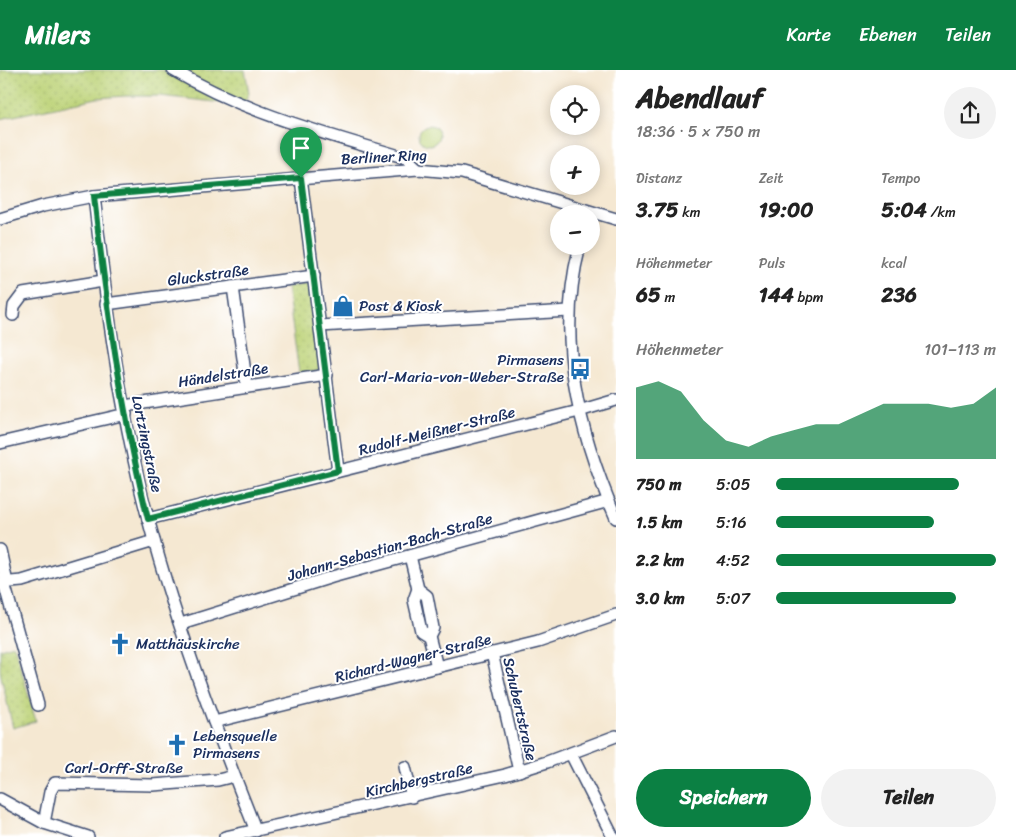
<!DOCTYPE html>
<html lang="de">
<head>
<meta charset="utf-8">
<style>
  body { margin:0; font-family:Sriracha,sans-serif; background:#f2f2f2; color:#222; height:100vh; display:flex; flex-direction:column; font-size:19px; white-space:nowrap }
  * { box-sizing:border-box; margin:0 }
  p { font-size:16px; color:#767676 }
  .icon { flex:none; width:28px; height:28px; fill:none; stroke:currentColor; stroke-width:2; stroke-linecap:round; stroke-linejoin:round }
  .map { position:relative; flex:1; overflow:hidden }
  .details { display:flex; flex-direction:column; background:#fff; width:400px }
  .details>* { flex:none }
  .controls { position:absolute; left:550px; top:15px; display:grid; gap:10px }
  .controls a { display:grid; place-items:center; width:50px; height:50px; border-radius:50%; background:#fff; box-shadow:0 2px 12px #0003; font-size:25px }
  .pin { position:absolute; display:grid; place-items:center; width:42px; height:42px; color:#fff; margin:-51px -21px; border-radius:50% 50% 50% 0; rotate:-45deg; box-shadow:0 0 5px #0007 }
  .pin .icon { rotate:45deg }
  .round { display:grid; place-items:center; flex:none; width:52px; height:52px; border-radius:26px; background:#f2f2f2 }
  .summary { display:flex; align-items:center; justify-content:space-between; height:85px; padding:0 20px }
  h1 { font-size:28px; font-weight:800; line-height:38px }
  .metrics { display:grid; grid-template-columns:repeat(3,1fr); gap:8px; height:85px; padding:5px 20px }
  .metrics div { display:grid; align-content:center }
  .metrics b { font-size:21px; font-weight:800 }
  .metrics small { font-size:14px; font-weight:400 }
  .metrics p { font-size:14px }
  .chart { height:140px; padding:10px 20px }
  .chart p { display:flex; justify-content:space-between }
  .chart svg { width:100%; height:90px; margin-top:5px; fill:#0b8043; opacity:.7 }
  .primary-button { display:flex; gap:10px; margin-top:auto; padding:10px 20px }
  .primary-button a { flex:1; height:58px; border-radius:30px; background:#0b8043; color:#fff; font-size:20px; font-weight:800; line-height:58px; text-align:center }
  .primary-button a+a { background:#f2f2f2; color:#222 }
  ul { padding:0 20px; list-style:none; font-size:16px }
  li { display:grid; grid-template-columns:80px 60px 1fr; align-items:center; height:38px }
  li i { height:12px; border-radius:6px; background:#0b8043 }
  header { display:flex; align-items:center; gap:30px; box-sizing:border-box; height:70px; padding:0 25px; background:#0b8043; color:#fff }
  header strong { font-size:24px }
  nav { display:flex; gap:28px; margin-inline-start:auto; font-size:18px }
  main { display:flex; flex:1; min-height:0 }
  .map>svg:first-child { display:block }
  .green { fill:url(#green-dots); stroke:#6c816b }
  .pitch { fill:#bdd378; stroke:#6c816b }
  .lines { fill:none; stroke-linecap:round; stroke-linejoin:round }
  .minor-casing { stroke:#3c4b6f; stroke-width:14 }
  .minor { stroke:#fff; stroke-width:11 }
  .route-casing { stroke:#fff; stroke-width:10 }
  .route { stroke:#0b8043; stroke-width:6 }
  .labels { text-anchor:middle; stroke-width:4; stroke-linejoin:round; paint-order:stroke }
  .street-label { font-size:15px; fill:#1b2f5e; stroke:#fff }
  .poi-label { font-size:15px; fill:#1b2f5e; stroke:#fff; text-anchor:start }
</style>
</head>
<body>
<header>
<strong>Milers</strong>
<nav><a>Karte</a><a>Ebenen</a><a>Teilen</a></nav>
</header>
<main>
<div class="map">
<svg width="616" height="767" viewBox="0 0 616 767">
  <defs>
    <pattern id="green-dots" width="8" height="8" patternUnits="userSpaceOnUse" patternTransform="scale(1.25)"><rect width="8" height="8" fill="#bdd378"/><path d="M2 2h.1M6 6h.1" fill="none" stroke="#a2b56a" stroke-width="1.8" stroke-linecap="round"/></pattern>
  </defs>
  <rect width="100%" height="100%" fill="#fff"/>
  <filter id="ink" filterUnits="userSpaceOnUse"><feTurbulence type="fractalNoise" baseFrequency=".02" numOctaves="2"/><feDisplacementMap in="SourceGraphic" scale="10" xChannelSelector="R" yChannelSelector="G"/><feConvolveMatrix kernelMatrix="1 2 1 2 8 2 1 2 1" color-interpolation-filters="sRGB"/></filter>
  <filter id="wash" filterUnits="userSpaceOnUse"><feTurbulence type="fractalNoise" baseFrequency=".0096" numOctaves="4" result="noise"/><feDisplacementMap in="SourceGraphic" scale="20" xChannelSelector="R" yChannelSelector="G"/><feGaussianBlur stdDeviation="1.12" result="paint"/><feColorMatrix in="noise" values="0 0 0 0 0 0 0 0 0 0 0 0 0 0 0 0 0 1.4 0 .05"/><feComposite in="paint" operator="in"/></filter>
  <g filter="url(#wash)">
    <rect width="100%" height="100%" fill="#f5e8d2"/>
    <g class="green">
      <polygon points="0,0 245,0 249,23 245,31 224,33 160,26 125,26 97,28 0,49"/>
      <polygon points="308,214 320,300 299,303 287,217"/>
      <polygon points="14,575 36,651 13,658 0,602 0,579"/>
    </g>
    <circle class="pitch" cx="429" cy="65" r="10"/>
  </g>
  <g filter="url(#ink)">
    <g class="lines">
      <g class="minor-casing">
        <g id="minor">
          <path d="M173 0C245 43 326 64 406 88L418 99"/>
          <polyline points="301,108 338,401"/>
          <path d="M94 126C105 225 118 324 141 421 169 536 212 650 256 761"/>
          <polyline points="0,149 43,136 94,126 418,99 462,103 616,149"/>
          <path d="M580 176C555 269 579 363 616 448"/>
          <polyline points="233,217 247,317"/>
          <polyline points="106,234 314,206"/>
          <polyline points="13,245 14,236 23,224 103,211"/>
          <polyline points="320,256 569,241"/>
          <polyline points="124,336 327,305"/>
          <polyline points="0,373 126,344"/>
          <polyline points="148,449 579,341 616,330"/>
          <polyline points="0,480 7,513"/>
          <polyline points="410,486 418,519 427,526 433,558 429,566 437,597"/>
          <polyline points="0,513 22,511 154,471"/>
          <polyline points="4,513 38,635"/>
          <polyline points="418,519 414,530 421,561 429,566"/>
          <polyline points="181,554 332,507 609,431"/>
          <polyline points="492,583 519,701"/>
          <polyline points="214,652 538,572 616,545"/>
          <polyline points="571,684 613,767"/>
          <polyline points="405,697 412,727"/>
          <polyline points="0,729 44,753 88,767"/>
          <polyline points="44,753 50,722 55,713 153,715 218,710 234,706"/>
          <polyline points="225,767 505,705 547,692 616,666"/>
        </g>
      </g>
      <use href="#minor" class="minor"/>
    </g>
  </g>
  <g class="lines" filter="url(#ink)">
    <g class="route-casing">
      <path id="route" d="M301 108 338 401 148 449C122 343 106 235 94 126Z"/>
    </g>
    <use href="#route" class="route"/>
  </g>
  <defs>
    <g id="shop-bare" transform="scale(1.725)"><path d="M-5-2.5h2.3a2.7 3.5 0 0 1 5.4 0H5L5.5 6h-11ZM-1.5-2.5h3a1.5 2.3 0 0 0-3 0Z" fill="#1f6fb2" stroke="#fff" stroke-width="2.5" paint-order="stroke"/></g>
    <g id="bus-bare" transform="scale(1.725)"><path d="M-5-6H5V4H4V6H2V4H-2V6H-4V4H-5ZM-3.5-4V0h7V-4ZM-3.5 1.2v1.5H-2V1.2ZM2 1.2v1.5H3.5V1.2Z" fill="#1f6fb2" stroke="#fff" stroke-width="2.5" paint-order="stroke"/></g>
    <g id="church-bare" transform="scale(1.725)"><path d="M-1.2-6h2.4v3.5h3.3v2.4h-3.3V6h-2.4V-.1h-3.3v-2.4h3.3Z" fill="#1f6fb2" stroke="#fff" stroke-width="2.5" paint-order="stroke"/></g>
  </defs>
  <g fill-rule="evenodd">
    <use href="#shop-bare" x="343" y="236"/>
    <use href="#bus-bare" x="580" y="299"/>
    <use href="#church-bare" x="120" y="574"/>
    <use href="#church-bare" x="177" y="675"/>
  </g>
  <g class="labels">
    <g class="street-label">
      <text transform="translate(384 87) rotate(-3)" y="5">Berliner Ring</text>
      <text transform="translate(208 205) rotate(-8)" y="5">Gluckstraße</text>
      <text transform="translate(223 305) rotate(-9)" y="5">Händelstraße</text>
      <text transform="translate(437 361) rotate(-14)" y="5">Rudolf-Meißner-Straße</text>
      <text transform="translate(147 374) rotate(78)" y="5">Lortzingstraße</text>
      <text transform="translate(390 477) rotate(-16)" y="5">Johann-Sebastian-Bach-Straße</text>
      <text transform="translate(413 588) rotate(-14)" y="5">Richard-Wagner-Straße</text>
      <text transform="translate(520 639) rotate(77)" y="5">Schubertstraße</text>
      <text x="124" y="703">Carl-Orff-Straße</text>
      <text transform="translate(419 710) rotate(-13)" y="5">Kirchbergstraße</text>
    </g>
    <g class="poi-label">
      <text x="359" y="241">Post &amp; Kiosk</text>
      <text x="564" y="295" text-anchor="end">Pirmasens<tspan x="564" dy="17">Carl-Maria-von-Weber-Straße</tspan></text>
      <text x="136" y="579">Matthäuskirche</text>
      <text x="193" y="671">Lebensquelle<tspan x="193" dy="17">Pirmasens</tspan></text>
    </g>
  </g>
</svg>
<div class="controls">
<a><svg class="icon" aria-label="locate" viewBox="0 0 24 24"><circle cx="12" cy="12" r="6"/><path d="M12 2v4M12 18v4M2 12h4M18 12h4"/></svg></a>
<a>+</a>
<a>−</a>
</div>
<div class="pin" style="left:301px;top:108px;background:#1e9e55"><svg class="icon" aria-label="arrive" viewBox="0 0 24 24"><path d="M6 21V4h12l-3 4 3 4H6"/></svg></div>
</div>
<section class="details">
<div class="summary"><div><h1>Abendlauf</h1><p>18:36 · 5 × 750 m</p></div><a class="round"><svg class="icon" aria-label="share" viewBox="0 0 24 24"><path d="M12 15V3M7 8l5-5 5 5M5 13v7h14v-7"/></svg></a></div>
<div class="metrics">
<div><p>Distanz</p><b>3.75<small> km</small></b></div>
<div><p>Zeit</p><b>19:00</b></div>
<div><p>Tempo</p><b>5:04<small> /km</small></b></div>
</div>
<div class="metrics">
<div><p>Höhenmeter</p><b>65<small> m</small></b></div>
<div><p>Puls</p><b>144<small> bpm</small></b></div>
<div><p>kcal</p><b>236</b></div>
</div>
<div class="chart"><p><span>Höhenmeter</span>101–113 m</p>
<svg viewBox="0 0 160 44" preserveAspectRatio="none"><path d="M0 44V9L10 6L20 11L30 25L40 35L50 38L60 33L70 30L80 27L90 27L100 22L110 17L120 17L130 17L140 19L150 17L160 9V44z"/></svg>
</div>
<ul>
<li><b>750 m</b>5:05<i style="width:83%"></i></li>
<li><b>1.5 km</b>5:16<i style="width:72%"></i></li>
<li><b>2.2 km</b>4:52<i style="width:100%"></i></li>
<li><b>3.0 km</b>5:07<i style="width:82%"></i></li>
</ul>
<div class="primary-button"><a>Speichern</a><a>Teilen</a></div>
</section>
</main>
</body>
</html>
